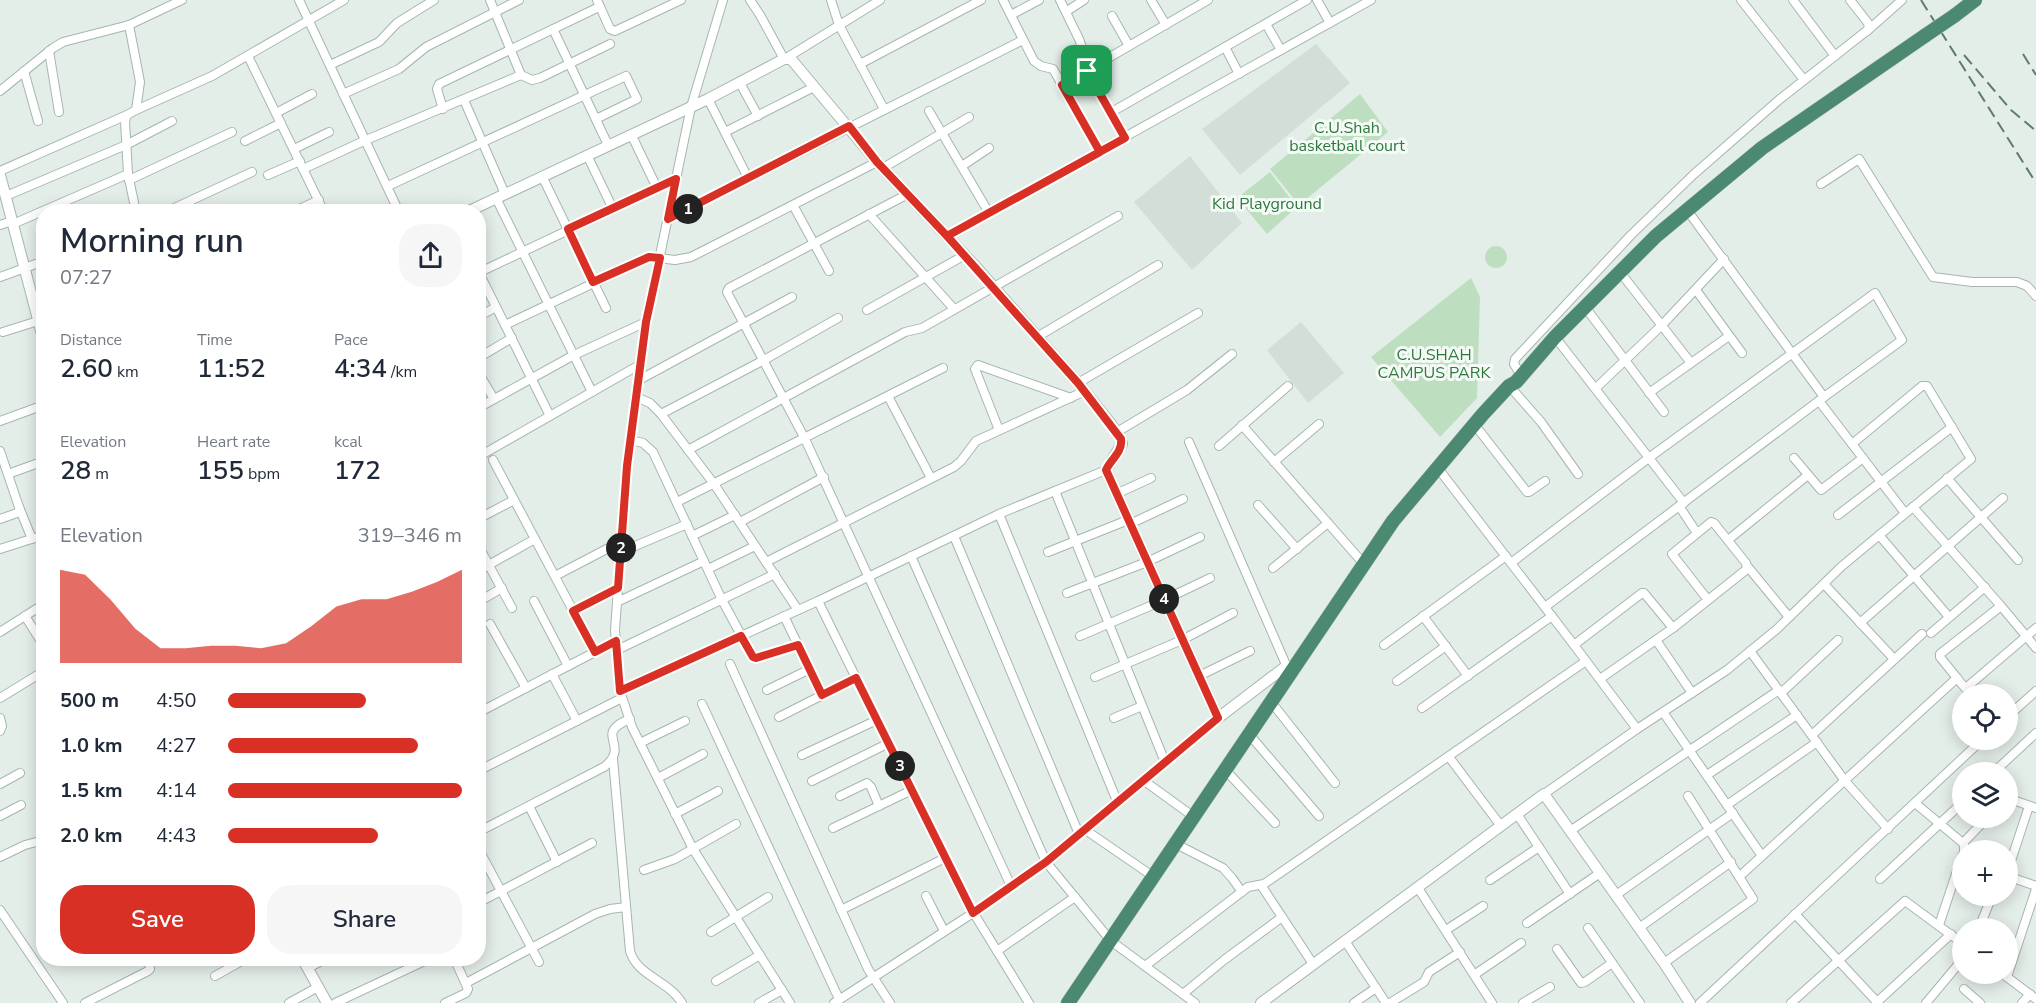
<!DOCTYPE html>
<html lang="en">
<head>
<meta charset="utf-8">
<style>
  body { margin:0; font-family:"Nunito Sans",sans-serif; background:#f6f6f7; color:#1f2937; height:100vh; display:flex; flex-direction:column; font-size:22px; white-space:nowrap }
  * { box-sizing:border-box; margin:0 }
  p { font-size:20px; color:#747a83 }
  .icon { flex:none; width:33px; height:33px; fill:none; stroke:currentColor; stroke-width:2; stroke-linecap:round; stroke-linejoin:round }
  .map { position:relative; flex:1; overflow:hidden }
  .panel { position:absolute; left:36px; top:204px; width:450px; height:762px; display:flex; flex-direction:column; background:#fff; border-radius:24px; box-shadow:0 3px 15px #0003 }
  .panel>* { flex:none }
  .tools { position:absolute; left:1952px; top:684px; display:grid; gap:12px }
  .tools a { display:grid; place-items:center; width:66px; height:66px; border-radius:50%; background:#fff; box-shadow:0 3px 15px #0003; font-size:30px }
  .pin { position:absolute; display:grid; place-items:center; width:51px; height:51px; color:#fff; margin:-26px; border-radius:12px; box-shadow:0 3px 9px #0006 }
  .km { position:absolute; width:30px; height:30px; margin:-15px; border-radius:50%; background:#222; color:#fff; font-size:16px; line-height:30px; text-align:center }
  .round { display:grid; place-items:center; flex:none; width:63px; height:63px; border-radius:24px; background:#f6f6f7 }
  .summary { display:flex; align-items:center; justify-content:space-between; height:102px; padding:0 24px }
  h1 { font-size:33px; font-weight:600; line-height:45px }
  .figures { display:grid; grid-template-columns:repeat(3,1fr); gap:9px; height:102px; padding:6px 24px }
  .figures div { display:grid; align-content:center }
  .figures b { font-size:26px; font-weight:600 }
  .figures small { font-size:16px; font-weight:400 }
  .figures p { font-size:16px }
  .chart { height:168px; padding:12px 24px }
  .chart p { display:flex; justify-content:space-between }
  .chart svg { width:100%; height:108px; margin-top:6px; fill:#d93025; opacity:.7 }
  .button { display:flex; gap:12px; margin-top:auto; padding:12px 24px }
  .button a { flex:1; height:69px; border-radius:24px; background:#d93025; color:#fff; font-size:24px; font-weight:600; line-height:69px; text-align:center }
  .button a+a { background:#f6f6f7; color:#1f2937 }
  ul { padding:0 24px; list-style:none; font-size:20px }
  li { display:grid; grid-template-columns:96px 72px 1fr; align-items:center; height:45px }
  li i { height:15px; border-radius:8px; background:#d93025 }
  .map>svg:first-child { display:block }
  .built { fill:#d2ded7 }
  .green { fill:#bddfc0 }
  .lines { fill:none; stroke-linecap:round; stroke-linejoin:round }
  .minor-casing { stroke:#a6b6ae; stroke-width:10 }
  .tertiary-casing { stroke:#a6b6ae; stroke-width:12 }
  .trunk-casing { stroke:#c1cac6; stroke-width:15 }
  .minor { stroke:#fff; stroke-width:8 }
  .tertiary { stroke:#fff; stroke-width:10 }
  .trunk { stroke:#4b8a70; stroke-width:14 }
  .rail { stroke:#5e7c6e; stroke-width:2; stroke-dasharray:12 6; stroke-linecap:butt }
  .trunk-bridge-casing { stroke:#c1cac6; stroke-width:15; stroke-linecap:butt }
  .trunk-bridge { stroke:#4b8a70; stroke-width:14 }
  .route-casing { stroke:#fff; stroke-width:12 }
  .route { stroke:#d93025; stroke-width:8 }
  .labels { text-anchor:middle; stroke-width:6; stroke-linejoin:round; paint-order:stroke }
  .park-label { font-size:16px; fill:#2c793c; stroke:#f5faf7 }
</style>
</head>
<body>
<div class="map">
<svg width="2036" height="1003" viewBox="0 0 2036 1003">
  <rect width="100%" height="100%" fill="#e4eee8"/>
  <g class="built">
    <polygon points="1316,44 1350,83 1240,175 1202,129"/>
    <polygon points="1190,156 1242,223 1192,270 1134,202"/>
    <polygon points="1301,322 1344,373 1308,403 1267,350"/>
  </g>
  <g class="green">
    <polygon points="1360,94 1388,132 1299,205 1270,169"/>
    <polygon points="1270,172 1297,207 1267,234 1237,198"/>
    <circle cx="1496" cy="257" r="11"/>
    <polygon points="1471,278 1480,297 1477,398 1440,437 1371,357"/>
  </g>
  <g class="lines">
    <g class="minor-casing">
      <g id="minor">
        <polyline points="299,0 399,212"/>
        <polyline points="490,0 521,75 532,80 540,78 610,44"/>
        <polyline points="597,0 610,29 615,31 681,0"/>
        <polyline points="723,0 691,107 646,322 627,466 615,630 620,691 632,727 693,849 790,1003"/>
        <polyline points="750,0 760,15 784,59"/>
        <polyline points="831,0 839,25 884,109"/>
        <polyline points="1003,0 1034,61 1041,66 1053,69 1100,151"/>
        <polyline points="1060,0 1079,39 1084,53 1087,73 1125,138"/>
        <polyline points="1151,0 1166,25"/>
        <polyline points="1317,0 1330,23"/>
        <polyline points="1741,0 1804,80"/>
        <polyline points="1793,0 1835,56"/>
        <polyline points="1067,11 1084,0"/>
        <polyline points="1011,15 1039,0"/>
        <polyline points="1112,16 1129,46"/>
        <polyline points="1266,24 1281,50"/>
        <polyline points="129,25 140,82 136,110 127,115 125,121 128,174 136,212"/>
        <polyline points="553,29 608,145"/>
        <polyline points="1867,31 1902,0"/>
        <polyline points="1225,47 1239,74"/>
        <polyline points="49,51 59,112"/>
        <polyline points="248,56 324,212"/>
        <polyline points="788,57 880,0"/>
        <polyline points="860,64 981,0"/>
        <polyline points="330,65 379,42 397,23 434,0"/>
        <polyline points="24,71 38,121"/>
        <polyline points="740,83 758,116"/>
        <polyline points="1062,85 1208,0"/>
        <polyline points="0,91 53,48 63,42 129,25 182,0"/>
        <polyline points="343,94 399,69 426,47 519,0"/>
        <polyline points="708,99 748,178"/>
        <polyline points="464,100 505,194"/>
        <polyline points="443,109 437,89 439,84 599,7"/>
        <polyline points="136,110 212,76 344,0"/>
        <polyline points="929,111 989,213"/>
        <polyline points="276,113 312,94"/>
        <polyline points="1110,113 1307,0"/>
        <polyline points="725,132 814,87"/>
        <polyline points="631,134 657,188"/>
        <polyline points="245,141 281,123"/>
        <polyline points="294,149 329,132"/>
        <polyline points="587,155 613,209"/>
        <polyline points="962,166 989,148"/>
        <polyline points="883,168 969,117"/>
        <polyline points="303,169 366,140 521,75"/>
        <polyline points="0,171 127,115"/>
        <polyline points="268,175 300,161"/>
        <polyline points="542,176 606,308"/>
        <polyline points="129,180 232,132"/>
        <polyline points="1821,184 1859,159 1933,277 1972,282 2017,282 2027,286 2036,296"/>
        <polyline points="388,186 626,76 637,99 596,119"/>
        <polyline points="908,194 729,288 727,292 805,439 1011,886"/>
        <polyline points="6,196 126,145 172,121"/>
        <polyline points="496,198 592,392"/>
        <polyline points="793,205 829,271"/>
        <polyline points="166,212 252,172"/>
        <polyline points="293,212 319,200"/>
        <polyline points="869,214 954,309"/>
        <polyline points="668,219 1023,40"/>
        <polyline points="13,224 128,174"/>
        <polyline points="0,225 12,221"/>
        <polyline points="947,236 1371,0"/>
        <polyline points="1620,272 1691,363"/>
        <polyline points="0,277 44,261"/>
        <polyline points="1696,290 1742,353"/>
        <polyline points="1585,307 1664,412"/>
        <polyline points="867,310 965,255"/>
        <polyline points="478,317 496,307"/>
        <polyline points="505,325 649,257 675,260 691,257 877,162"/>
        <polyline points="3,332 38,321"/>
        <polyline points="1037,337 1158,265"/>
        <polyline points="1555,337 1684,503"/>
        <polyline points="478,358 512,338"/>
        <polyline points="478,372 494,399"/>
        <polyline points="1521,375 1514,364 1515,359 1631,235 1693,175 1780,99 1869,29 1868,23 1850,0"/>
        <polyline points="639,380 792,297"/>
        <polyline points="1078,383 1198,313"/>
        <polyline points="1596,388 1662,325 1724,259"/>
        <polyline points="1512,389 1541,422 1578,474"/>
        <polyline points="1649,393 1729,336"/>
        <polyline points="888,396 931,478"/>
        <polyline points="636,397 650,403 661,414 714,484 798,610"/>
        <polyline points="1819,401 1905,513"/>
        <polyline points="478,408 574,355 646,322"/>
        <polyline points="661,414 764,360 838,318"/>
        <path d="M550 416C526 368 503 320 479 273H478L676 179"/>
        <polyline points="0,421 44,405"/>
        <polyline points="1242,425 1363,563"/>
        <polyline points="1478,429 1527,492 1529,492 1545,481"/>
        <polyline points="999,430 975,369 978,365 1071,398"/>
        <polyline points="1117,432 1187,390 1232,354"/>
        <polyline points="631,440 643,443 653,452 722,600 753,657 756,658 798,645"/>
        <polyline points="1189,442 1287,667"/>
        <polyline points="1219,446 1288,386"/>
        <polyline points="688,450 905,332 922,328 1118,216"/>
        <polyline points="0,451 20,510 17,513 0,519"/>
        <polyline points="478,457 641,364"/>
        <polyline points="1794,458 1821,490 1863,458"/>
        <polyline points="493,460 595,652"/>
        <polyline points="1274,462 1319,424"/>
        <polyline points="1437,467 1574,645 1637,729 1544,794"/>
        <polyline points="8,474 44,461"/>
        <polyline points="1947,478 2018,560"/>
        <polyline points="1055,491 1165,762"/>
        <polyline points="1116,494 1151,478"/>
        <polyline points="677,502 943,368"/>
        <polyline points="1258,505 1297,549"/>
        <polyline points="1679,506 1697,533"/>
        <polyline points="19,507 32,539"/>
        <polyline points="1913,507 2001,606 2036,648"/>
        <polyline points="999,514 1117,801"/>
        <polyline points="1838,515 1952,427"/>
        <polyline points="478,519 514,500"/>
        <polyline points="740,522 824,477"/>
        <polyline points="1130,524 1183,499"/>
        <polyline points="1879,535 1949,617"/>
        <polyline points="692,536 735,515"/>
        <polyline points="954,536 1079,834"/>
        <polyline points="1728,540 1808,475"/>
        <polyline points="478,545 512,608"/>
        <polyline points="0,549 44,535"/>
        <polyline points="621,552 687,524"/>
        <polyline points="1048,552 1128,520"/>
        <polyline points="911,556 1046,862 1111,941 1195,1003"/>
        <polyline points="766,562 954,467 961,461 976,441 1085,391"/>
        <polyline points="1511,563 1650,457 1875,293 1902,340 1824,397"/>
        <polyline points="1748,567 1789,617"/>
        <polyline points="1273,568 1328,523"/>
        <polyline points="708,569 755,546"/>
        <polyline points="478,571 535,539"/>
        <polyline points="555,576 622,541"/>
        <polyline points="1824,584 1894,659"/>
        <polyline points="1067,593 1147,562 1200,537"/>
        <polyline points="534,601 568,666"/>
        <polyline points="478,602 502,588"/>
        <polyline points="617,602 704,561"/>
        <polyline points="1545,607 1824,397 1687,210"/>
        <polyline points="573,611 618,588"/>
        <polyline points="25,616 44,646"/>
        <polyline points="784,616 822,695"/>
        <polyline points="1423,616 1468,676"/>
        <polyline points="1860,623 2003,498"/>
        <polyline points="490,624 526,688"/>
        <polyline points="0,632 44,604"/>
        <polyline points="1931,633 1985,587"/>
        <polyline points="1080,636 1164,600 1210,578"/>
        <polyline points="1656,640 1692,693"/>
        <polyline points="1384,645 1506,556"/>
        <polyline points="1574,645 1642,593 1644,593 1673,628"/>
        <polyline points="617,650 775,574"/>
        <polyline points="1750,651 1845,781 1888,829"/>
        <polyline points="478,656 481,654"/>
        <polyline points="730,664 868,969 890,1003"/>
        <polyline points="552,674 577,721"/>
        <polyline points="1199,676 1250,651"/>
        <polyline points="1095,677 1182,640 1233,613"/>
        <polyline points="1957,678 1940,657 1940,654 2001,606"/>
        <polyline points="1600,679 1673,628 1747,569 1746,563 1714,523 1711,522 1672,554 1708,600"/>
        <polyline points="1397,681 1446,646"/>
        <polyline points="767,690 810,669"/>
        <polyline points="620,691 818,601"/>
        <polyline points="1781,693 1838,640"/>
        <polyline points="0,698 44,671"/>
        <polyline points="702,704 839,999"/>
        <polyline points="1276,708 1335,783"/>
        <polyline points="1422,708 1552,616"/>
        <polyline points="1663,712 1762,856"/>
        <polyline points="478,713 616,641"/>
        <polyline points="779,717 856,678"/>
        <polyline points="2007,717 2036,691"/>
        <polyline points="0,718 2,726 0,731"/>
        <polyline points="1114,718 1142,706"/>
        <polyline points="1637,729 1727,670 1777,629 1842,566 1971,459 1927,386 1922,386 1852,444"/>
        <polyline points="1812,735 1922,634"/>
        <polyline points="1254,740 1319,816"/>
        <polyline points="640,743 685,721"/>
        <polyline points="802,755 877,720"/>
        <polyline points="1449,757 1501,826"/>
        <path d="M613 759 630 951C637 976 668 980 682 1003"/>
        <polyline points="478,771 622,698"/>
        <polyline points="1994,772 2036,733"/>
        <polyline points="1230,775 1275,823"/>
        <polyline points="1707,775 1797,715"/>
        <polyline points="658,778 703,754"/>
        <polyline points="1143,780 1194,817"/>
        <polyline points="812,781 889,743"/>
        <polyline points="0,784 20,773"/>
        <polyline points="840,796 867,783 871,787 879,806"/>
        <polyline points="2007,798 2036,808"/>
        <polyline points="1915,803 1964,844 1964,850"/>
        <polyline points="1727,805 1817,742"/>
        <polyline points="529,806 557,862"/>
        <polyline points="675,814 718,791"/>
        <polyline points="1517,814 1570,894"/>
        <polyline points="0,816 21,805"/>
        <polyline points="833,828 912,790"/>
        <polyline points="1084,829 1154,877"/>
        <polyline points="1570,831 1779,690"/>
        <path d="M478 832 604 767C627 749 604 738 616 727 619 724 625 721 630 719"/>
        <polyline points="1963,843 1987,818"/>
        <polyline points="1176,844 1223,868 1232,878 1242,892"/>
        <polyline points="478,848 539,962"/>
        <polyline points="0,857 25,845 44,840"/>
        <polyline points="644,870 675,859 736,824"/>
        <polyline points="2007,873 2029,806"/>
        <polyline points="1740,876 1957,678 1965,688 1967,687 2036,628"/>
        <polyline points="2007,876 2036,886"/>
        <polyline points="1880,879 1962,803"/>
        <polyline points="1490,880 1539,847"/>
        <polyline points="1261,885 1313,964"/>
        <polyline points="1418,888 1492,1003"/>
        <polyline points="1616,895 1733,813"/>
        <polyline points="926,896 944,931"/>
        <polyline points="478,903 592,843"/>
        <polyline points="0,910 63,1003"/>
        <polyline points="841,910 945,858"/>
        <polyline points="1795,914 1878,1003"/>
        <polyline points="1527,923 1600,873"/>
        <polyline points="1939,925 1962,856"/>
        <polyline points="1588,928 1640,1003"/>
        <polyline points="1639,928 1731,862"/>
        <polyline points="1979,928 1992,896"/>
        <polyline points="1446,930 1483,906"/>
        <polyline points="711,932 768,897"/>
        <polyline points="1345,941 1386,1003"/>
        <polyline points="1557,949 1581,983 1585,982 1612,963"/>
        <polyline points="997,951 1075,897"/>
        <polyline points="1664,963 1753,899 1688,796"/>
        <polyline points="1145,966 1248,887 1264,884 1586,661"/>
        <polyline points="308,968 327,958"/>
        <polyline points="2003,974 2036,999"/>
        <polyline points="1474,975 1521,943"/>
        <polyline points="215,976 247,958"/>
        <polyline points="2007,977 2036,889"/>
        <polyline points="716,981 760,955"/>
        <polyline points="466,983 595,914 610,909 626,907"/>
        <polyline points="1964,989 1980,1003"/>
        <polyline points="1183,994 1224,960 1282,917"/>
        <polyline points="85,1003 148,971 150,969 148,958"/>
        <polyline points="289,1003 318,987"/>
        <polyline points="335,1003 431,958"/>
        <polyline points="445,1003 466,993 468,989 454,958"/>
        <polyline points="759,1003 782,990"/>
        <polyline points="834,1003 973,913 1038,868 1218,718"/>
        <polyline points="1029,1003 965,899 818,601 999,514 1106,470"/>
        <polyline points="1354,1003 1376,988"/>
        <polyline points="1390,1003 1424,982 1429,972 1460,952"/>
        <polyline points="1523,1003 1550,987"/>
        <polyline points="1700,1003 1982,740"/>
        <polyline points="1791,1003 1905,901 1962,943"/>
        <polyline points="1876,1003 1951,934"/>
        <polyline points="1926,1003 1962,960"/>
        <polyline points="2022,1003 2030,994"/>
      </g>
    </g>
    <g class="tertiary-casing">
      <g id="tertiary">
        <polyline points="0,175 44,342"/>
        <polyline points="467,212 708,99 784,59 791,59 877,162 976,267 1078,383 1111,424 1121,439 1122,444 1106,470 1218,718 1285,667 1288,667 1291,672"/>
        <polyline points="302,958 327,1003"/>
        <polyline points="1261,1003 1544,794 1664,963 1690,1003"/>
      </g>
    </g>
    <g class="trunk-casing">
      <g id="trunk">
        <polyline points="1954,16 1975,0"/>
        <polyline points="1068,1003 1393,521 1483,414 1509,386 1516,382 1555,337 1656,236 1762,148 1926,35"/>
      </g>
    </g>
    <use href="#minor" class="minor"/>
    <use href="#tertiary" class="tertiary"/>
    <use href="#trunk" class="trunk"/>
    <g class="rail">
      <polyline points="1921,0 2036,183"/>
      <polyline points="2023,54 2036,75"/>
      <polyline points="1964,55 2011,110 2036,131"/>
    </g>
    <g class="trunk-bridge-casing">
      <polyline id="trunk-bridge" points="1926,35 1954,16"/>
    </g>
    <use href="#trunk-bridge" class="trunk-bridge"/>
  </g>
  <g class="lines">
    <g class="route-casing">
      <path id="route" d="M1087 71 1062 85 1100 152 947 236 877 162 849 126 668 219 676 179 568 229 593 282 649 257 660 258 646 322 627 466 618 588 573 611 595 652 616 641 620 691 741 636 753 657 756 658 798 645 822 695 856 678 973 913 1046 862 1218 718 1106 470C1110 460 1123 452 1121 439L1078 383 947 236C1006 203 1066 171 1125 138L1087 71"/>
    </g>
    <use href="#route" class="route"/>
  </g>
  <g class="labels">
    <g class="park-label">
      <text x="1347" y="133">C.U.Shah<tspan x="1347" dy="18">basketball court</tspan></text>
      <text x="1267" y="209">Kid Playground</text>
      <text x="1434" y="360">C.U.SHAH<tspan x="1434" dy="18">CAMPUS PARK</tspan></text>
    </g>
  </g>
</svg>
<div class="tools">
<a><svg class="icon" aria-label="locate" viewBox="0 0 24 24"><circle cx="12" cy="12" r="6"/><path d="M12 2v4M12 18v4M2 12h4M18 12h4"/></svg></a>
<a><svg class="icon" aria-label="layers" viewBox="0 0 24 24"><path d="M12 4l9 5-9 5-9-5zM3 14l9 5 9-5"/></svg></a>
<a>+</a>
<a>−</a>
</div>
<div class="pin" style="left:1087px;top:71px;background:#1e9e55"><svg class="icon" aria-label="arrive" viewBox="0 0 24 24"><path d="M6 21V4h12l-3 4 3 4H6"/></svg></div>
<b class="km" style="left:688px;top:209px">1</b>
<b class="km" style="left:621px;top:548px">2</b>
<b class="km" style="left:900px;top:766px">3</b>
<b class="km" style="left:1164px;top:599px">4</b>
<section class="panel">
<div class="summary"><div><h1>Morning run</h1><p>07:27</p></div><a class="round"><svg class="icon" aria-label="share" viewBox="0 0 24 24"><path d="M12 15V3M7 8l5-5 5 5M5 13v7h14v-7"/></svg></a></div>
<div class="figures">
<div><p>Distance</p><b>2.60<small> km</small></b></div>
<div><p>Time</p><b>11:52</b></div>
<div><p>Pace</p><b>4:34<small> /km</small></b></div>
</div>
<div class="figures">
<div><p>Elevation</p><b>28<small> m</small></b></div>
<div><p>Heart rate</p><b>155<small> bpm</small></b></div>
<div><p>kcal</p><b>172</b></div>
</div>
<div class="chart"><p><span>Elevation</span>319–346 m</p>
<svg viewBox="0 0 160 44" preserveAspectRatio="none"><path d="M0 44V6L10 8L20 18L30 30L40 38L50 38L60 37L70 37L80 38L90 36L100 29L110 21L120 18L130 18L140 15L150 11L160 6V44z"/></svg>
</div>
<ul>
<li><b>500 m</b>4:50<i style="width:59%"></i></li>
<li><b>1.0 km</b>4:27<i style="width:81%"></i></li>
<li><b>1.5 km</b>4:14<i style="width:100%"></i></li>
<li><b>2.0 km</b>4:43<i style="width:64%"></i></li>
</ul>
<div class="button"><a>Save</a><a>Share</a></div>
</section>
</div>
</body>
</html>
